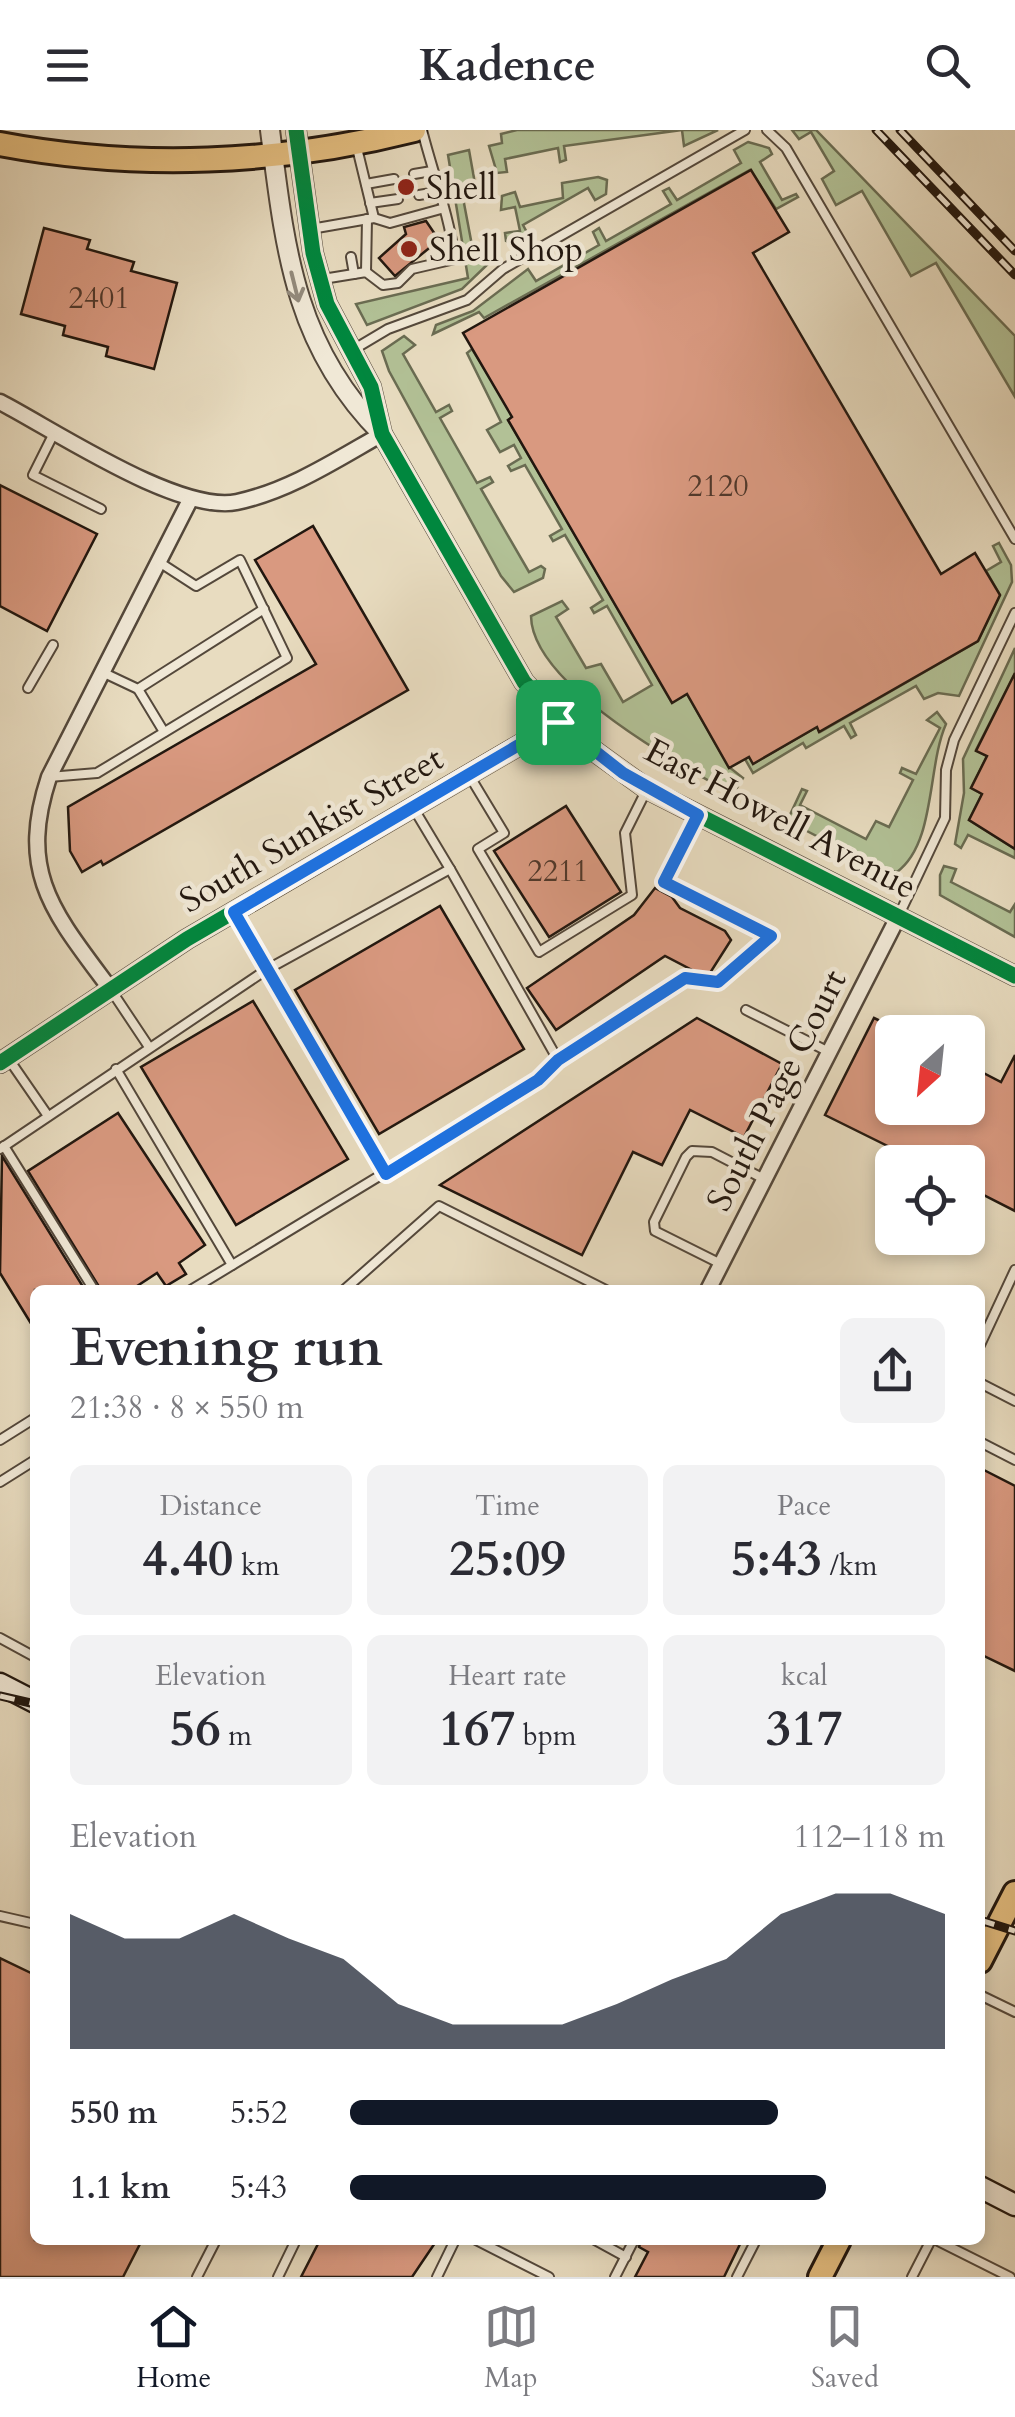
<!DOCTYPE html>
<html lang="en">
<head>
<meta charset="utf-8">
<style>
  body { margin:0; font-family:Cardo,serif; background:#f2f2f3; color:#2b2b33; height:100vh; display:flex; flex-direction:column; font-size:38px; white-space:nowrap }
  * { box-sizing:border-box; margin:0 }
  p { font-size:32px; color:#7c7c81 }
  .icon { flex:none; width:55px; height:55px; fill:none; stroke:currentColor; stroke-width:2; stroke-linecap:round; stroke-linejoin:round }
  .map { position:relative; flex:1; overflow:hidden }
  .drawer { position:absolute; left:30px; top:1155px; width:955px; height:960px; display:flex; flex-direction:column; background:#fff; border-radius:15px; box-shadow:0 5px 15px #0003 }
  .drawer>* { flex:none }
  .needle { width:65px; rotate:207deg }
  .tools { position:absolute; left:875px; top:885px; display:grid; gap:20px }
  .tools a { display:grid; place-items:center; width:110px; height:110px; border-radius:15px; background:#fff; box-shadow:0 5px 15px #0003; font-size:50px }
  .pin { position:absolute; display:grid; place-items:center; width:85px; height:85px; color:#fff; margin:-42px; border-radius:20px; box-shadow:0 5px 15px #0006 }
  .round { display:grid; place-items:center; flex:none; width:105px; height:105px; border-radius:15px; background:#f2f2f3 }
  .head { display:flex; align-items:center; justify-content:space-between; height:170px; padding:0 40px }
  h1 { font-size:55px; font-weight:600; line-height:75px }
  .stats { display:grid; grid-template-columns:repeat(3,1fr); gap:15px; height:170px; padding:10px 40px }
  .stats div { display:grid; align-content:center; border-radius:15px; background:#f2f2f3; text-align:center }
  .stats b { font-size:50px; font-weight:600 }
  .stats small { font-size:28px; font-weight:400 }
  .stats p { font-size:28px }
  .chart { height:280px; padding:20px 40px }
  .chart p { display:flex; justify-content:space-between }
  .chart svg { width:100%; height:180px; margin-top:10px; fill:#111827; opacity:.7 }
  ul { padding:0 40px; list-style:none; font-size:32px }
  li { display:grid; grid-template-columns:160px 120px 1fr; align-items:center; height:75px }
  li i { height:25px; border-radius:12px; background:#111827 }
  header { display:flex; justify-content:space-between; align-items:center; height:130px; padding:0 40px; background:#fff; font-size:45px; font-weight:600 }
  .menu { display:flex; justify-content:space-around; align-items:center; height:140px; border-top:2px solid #e1e1e2; background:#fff; font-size:28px; color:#7c7c81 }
  .menu a { display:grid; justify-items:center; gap:5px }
  .menu .active { color:#111827 }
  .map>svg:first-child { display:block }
  .green { fill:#b2c196; stroke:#6a6c52; stroke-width:2.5 }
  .building { fill:#d99980; stroke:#22170f; stroke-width:2.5 }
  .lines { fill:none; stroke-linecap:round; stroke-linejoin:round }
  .service-casing { stroke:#54483b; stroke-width:12 }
  .minor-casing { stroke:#54483b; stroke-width:19 }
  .tertiary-casing { stroke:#54483b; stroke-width:22 }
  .secondary-casing { stroke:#22170f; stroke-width:25 }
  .primary-casing { stroke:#22170f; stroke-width:28 }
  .service { stroke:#f0e8d6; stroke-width:8 }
  .minor { stroke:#f0e8d6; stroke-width:14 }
  .tertiary { stroke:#f0e8d6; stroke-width:18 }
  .secondary { stroke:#f0e8d6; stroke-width:20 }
  .primary { stroke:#e4be80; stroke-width:22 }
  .rail-casing { stroke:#22170f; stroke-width:9 }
  .rail { stroke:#f0e8d6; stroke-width:5; stroke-dasharray:15; stroke-linecap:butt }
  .cycleway-casing { stroke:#f0e8d6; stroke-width:21 }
  .cycleway { stroke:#00873e; stroke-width:15 }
  .oneway { stroke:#938a7c }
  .route-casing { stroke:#fff; stroke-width:20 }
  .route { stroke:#1a73e8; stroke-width:12 }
  .poi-dot { fill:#8f2418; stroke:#f0e8d6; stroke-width:4 }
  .labels { text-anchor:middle; stroke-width:9; stroke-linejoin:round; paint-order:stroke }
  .number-label { font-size:30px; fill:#50382b }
  .poi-label { font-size:35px; fill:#22170f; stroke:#f0e8d6; text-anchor:start }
  .street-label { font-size:35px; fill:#22170f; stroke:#f0e8d6 }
</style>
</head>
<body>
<header><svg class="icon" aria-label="menu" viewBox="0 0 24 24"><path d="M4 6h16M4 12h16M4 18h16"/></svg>Kadence<svg class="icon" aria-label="search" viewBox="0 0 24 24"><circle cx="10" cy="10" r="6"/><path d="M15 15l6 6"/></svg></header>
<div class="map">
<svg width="1015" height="2147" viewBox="0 0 1015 2147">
  <rect width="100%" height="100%" fill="#e8dcc0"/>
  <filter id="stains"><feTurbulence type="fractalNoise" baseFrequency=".002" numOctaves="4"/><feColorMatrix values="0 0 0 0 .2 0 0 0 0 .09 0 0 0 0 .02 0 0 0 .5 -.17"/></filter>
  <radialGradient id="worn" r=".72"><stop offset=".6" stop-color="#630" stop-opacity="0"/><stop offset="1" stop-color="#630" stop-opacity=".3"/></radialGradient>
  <g class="green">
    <polygon points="517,0 718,0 684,16 682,0 564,16 566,30 560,32 558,18 505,29 507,42 497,43 489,16 502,13 501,4"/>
    <polygon points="792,0 816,0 1015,206 1015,267 936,133 911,146 862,61 836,75 822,49 834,41 811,2 799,9"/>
    <polygon points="748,12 769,18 772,24 760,32 782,70 796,64 798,67 776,79 750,40 484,188 479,182 433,204 436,195 473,181 528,139 536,151 599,115 593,102 599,98 606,111 671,74 663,61 669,58 677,70 741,33 734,20"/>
    <polygon points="469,20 477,65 463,68 474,126 488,124 489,133 462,159 367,195 356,174 468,148 448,25"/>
    <polygon points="598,47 607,50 606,64 595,70 588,58 523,95 530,108 517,116 506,111 505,103 520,101 515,77 501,80 502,66 515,62 520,77 563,68 562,53"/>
    <polygon points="404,206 415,215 403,224 436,282 449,275 452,281 440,288 477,353 490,347 493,352 481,359 529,442 541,436 545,439 543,448 514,462 501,446 389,241 382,221"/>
    <path d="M472 219 514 286 508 290 672 572 687 564 729 637 743 648 733 664C679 635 532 554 531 486L562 471 568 479 556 487 586 538 601 534 623 572 652 555 607 476 594 483 591 478 603 470 565 405 553 411 550 406 562 399 525 335 511 341 508 336 521 328 514 315 500 322 487 300 501 292 467 223Z"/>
    <polygon points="999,413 1011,435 1012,452 959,566 938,563 924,569 916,556 850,593 856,605 851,608 844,596 806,618 803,613 753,643 745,629 749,627 754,633 817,597 820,602 978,511 1000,465 986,441 1001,432 993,416"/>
    <polygon points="1015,518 1015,543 976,620 987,626 971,658 982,664 969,690 1015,719 1015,728 968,705 961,718 955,714 964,663 963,629"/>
    <path d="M937 582 946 594C927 637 936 713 897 742L879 738 803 699 789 687 802 659 807 661 800 675 866 709 876 691 889 697 913 650 900 643 902 638 916 644 940 598 927 590Z"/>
    <polygon points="944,736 956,739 951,752 1010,782 1015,774 1015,807 940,765 940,745"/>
  </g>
  <g class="building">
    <polygon points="751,40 789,102 753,123 941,444 975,423 1000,465 978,511 819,602 817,597 753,634 749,627 729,638 687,564 672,573 508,290 512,287 463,203"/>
    <polygon points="426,91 439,110 395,146 379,128 406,104 404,97"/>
    <polygon points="44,98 90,110 87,119 134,132 131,141 177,153 154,239 106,226 108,217 63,205 65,196 21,184"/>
    <polygon points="0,355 97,404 47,501 0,476"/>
    <polygon points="313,396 408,560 103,735 101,731 82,742 70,721 68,677 316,534 255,430"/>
    <polygon points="1015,543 1015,719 969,690 982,664 971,658 987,626 976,621"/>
    <polygon points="566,676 621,762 549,807 494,721"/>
    <polygon points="655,758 672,767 680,778 725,801 731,810 710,843 696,842 665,826 556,900 527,858 634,785"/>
    <polygon points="440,776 524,919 379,1004 295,860"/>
    <polygon points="253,871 348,1029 236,1095 141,937"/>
    <polygon points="697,888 782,934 744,1007 690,980 662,1035 633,1022 582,1125 440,1055"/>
    <polygon points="874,888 903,902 892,902 892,978 968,978 968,935 1001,952 1015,925 1015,1081 968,1057 968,1032 920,1032 825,985"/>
    <polygon points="118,983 205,1115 179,1133 186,1144 166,1156 157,1143 131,1160 101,1160 28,1041"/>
    <polygon points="2,1026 85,1160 35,1160 35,1200 0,1143"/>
    <polygon points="980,1338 1015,1356 1015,1541 980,1524"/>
    <polygon points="0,1828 35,1845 35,2110 142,2110 123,2147 0,2147"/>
    <polygon points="320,2110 437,2110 412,2147 301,2147"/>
    <polygon points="641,2110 742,2110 724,2147 635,2147 648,2122 639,2117"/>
  </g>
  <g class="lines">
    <g class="service-casing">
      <g id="service">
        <polyline points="767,0 786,18 1015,409"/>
        <polyline points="414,44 432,41"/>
        <polyline points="366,54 394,49"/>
        <polyline points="419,65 437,62"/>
        <polyline points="370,73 398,69"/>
        <polyline points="374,88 390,93 441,79"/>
        <polyline points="311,99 374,88 357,18"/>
        <polyline points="351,127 354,144"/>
        <polyline points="366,142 367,89"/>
        <path d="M323 149 366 142 383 155 398 153 412 139 455 129C449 85 433 43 422 0"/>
        <polyline points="351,221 388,199 467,170 503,139 745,0"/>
        <polyline points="55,301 33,345 101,379"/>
        <polyline points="102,542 138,559 264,479"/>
        <polyline points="28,558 53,515"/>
        <polyline points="138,559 164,602"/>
        <polyline points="469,645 504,703 478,719 539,822 632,765 625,703 647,659"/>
        <polyline points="49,647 97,643 287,528 240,430 196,456 159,432"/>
        <polyline points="450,739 558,930 685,848 718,853 771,806 664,751 698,685"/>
        <polyline points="234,782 386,1044"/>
        <polyline points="898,787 945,688 946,640 954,610 1015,483"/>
        <polyline points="111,860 149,917"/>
        <polyline points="746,880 829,922"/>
        <polyline points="8,928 48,986"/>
        <polyline points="116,939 232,1135"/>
        <polyline points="4,1016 94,1160"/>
        <polyline points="0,1019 266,840 450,739 414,679"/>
        <polyline points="721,1134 655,1101 654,1092 686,1027 692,1021 712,1022 764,1049"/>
        <polyline points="191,1160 538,950 558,930"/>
        <polyline points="344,1160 439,1076 606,1160"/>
        <polyline points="980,1215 1015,1140"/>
        <polyline points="980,1253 1015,1271"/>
        <polyline points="0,1310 35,1288"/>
        <polyline points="980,1312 1015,1330"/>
        <polyline points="0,1352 35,1330"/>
        <polyline points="0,1508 35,1527"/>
        <polyline points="0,1786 35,1794"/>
        <polyline points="980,1865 1015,1882"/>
        <polyline points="476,2110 549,2147"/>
        <polyline points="595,2110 626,2127"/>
        <polyline points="936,2110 1010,2147"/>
        <polyline points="197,2147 216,2110"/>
        <polyline points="278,2147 296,2110"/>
        <polyline points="437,2147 455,2110"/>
        <polyline points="615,2147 634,2110"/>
        <polyline points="737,2147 756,2110"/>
        <polyline points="912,2147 931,2110"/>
      </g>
    </g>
    <g class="minor-casing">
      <g id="minor">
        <path d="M0 272C54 300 179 384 237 372 289 361 336 330 382 304"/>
        <path d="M111 860C54 783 17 744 49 647L190 370"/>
        <polyline points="708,1160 898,787"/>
      </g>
    </g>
    <g class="tertiary-casing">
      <g id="tertiary">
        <path d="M270 0C285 118 294 216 382 304"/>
        <polyline points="296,0 313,123 327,174 371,257 382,304 524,552 579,610 647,659 1015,846"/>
        <polyline points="0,933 187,809 559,592"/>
      </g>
    </g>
    <g class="secondary-casing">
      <g id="secondary">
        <polyline points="0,1554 35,1572"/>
        <polyline points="980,2057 1015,2075"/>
      </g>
    </g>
    <g class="primary-casing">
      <g id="primary">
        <path d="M0 14C137 40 280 34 414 0"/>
        <polyline points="980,1831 1015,1763"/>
        <polyline points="820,2147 839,2110"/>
      </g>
    </g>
    <use href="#service" class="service"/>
    <use href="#minor" class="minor"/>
    <use href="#tertiary" class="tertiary"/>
    <use href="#secondary" class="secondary"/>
    <use href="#primary" class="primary"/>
    <g class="rail-casing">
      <g id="rail">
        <polyline points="876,0 1015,145"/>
        <polyline points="900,0 1015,121"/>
        <polyline points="0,1566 35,1574"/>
        <polyline points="980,1790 1015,1801"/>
      </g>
    </g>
    <use href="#rail" class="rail"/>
    <g class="cycleway-casing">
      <g id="cycleway">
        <polyline points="296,0 313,123 327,174 371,257 382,304 524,552 579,610 647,659 1015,846"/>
        <polyline points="0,933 187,809 559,592"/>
      </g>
    </g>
    <use href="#cycleway" class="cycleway"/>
  </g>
  <defs><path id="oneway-shaft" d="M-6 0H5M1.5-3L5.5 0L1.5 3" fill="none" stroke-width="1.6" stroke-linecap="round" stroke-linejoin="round" transform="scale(2.5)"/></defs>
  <use class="oneway" href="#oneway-shaft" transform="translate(295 157) rotate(76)"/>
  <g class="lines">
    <g class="route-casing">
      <polygon id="route" points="558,592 623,643 698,685 664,752 771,806 718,852 685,848 558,930 538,950 386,1044 234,782"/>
    </g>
    <use href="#route" class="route"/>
  </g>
  <g class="poi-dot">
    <circle cx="406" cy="57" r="10"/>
    <circle cx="409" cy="119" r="10"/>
  </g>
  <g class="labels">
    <g class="number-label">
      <text x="99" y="178">2401</text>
      <text x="718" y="366">2120</text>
      <text x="558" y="751">2211</text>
    </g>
    <g class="poi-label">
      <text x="426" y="69">Shell</text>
      <text x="429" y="131">Shell Shop</text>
    </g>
    <g class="street-label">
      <text transform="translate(781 688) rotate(28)" y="12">East Howell Avenue</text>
      <text transform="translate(311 699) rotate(-30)" y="12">South Sunkist Street</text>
      <text transform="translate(776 960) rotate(-63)" y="12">South Page Court</text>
    </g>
  </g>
  <rect width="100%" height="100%" filter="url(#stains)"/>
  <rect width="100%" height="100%" fill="url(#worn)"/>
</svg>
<div class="tools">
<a><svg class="needle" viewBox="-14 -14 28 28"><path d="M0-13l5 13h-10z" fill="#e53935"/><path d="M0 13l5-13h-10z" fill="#7c7c81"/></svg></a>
<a><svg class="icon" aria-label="locate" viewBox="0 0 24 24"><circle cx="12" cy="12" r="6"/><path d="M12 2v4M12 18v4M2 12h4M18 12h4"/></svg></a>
</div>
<div class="pin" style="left:558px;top:592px;background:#1e9e55"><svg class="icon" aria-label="arrive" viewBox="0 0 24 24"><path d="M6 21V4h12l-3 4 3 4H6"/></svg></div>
<section class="drawer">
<div class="head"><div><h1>Evening run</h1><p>21:38 · 8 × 550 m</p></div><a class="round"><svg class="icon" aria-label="share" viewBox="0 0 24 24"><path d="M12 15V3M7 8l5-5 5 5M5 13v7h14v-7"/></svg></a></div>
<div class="stats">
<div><p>Distance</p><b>4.40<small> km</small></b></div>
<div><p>Time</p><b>25:09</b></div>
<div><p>Pace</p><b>5:43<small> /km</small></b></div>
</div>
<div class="stats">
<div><p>Elevation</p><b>56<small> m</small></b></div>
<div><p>Heart rate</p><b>167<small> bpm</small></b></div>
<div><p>kcal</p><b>317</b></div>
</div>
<div class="chart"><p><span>Elevation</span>112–118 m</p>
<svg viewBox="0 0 160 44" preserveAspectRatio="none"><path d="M0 44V11L10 17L20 17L30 11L40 17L50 22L60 33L70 38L80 38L90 38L100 33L110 27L120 22L130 11L140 6L150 6L160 11V44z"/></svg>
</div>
<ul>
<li><b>550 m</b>5:52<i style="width:72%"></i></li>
<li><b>1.1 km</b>5:43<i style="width:80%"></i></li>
</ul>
</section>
</div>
<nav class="menu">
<a class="active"><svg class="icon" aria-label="home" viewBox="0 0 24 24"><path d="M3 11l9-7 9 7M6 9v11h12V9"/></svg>Home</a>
<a><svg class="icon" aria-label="map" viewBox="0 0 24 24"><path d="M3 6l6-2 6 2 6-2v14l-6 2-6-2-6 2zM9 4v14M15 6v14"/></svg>Map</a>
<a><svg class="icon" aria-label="saved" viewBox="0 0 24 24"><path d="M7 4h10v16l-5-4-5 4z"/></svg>Saved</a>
</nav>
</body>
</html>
